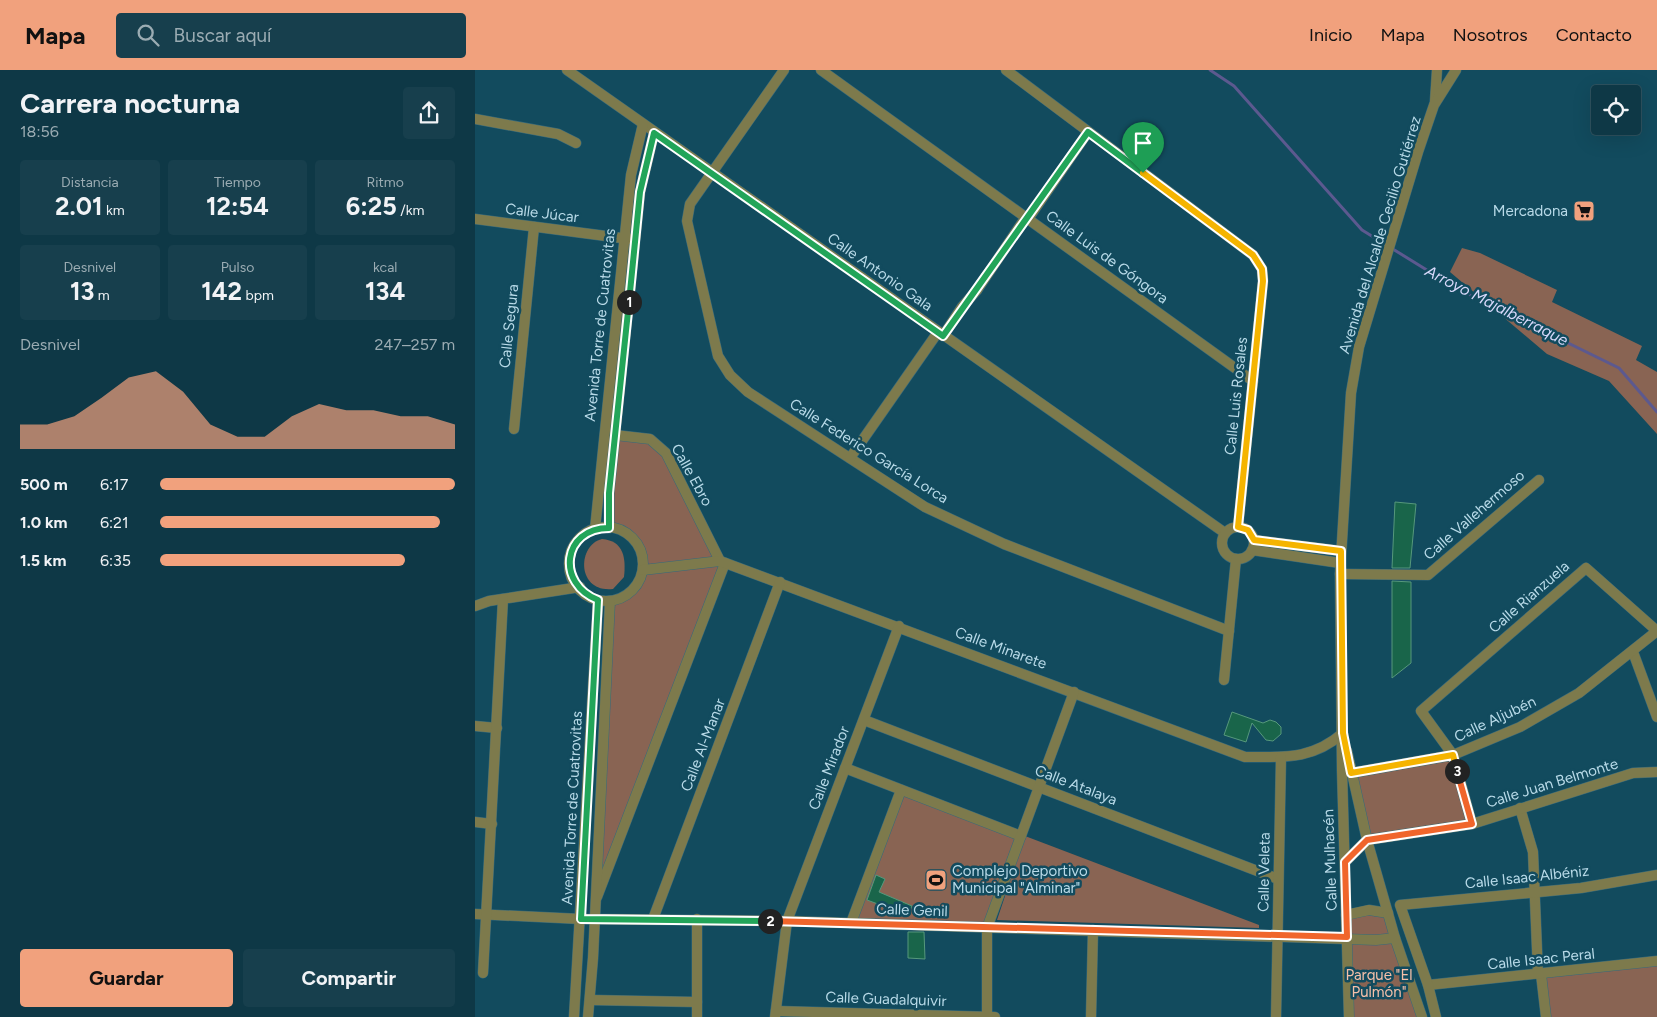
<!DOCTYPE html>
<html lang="es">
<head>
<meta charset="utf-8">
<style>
  body { margin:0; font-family:Figtree,sans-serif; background:#173f4d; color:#f1f3f6; height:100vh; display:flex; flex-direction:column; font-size:19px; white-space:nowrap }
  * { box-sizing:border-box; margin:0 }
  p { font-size:16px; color:#9bacb3 }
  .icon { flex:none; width:28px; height:28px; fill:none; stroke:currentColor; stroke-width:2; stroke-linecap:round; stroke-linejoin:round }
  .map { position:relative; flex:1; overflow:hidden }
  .details { display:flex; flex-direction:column; background:#0e3846; width:475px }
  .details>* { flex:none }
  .tools { position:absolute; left:1116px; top:15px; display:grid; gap:10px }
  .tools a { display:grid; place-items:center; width:50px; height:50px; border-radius:5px; background:#0e3846; box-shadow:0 5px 20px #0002,0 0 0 1px #2e525f; font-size:25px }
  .pin { position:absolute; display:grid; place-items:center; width:42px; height:42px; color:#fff; margin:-51px -21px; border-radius:50% 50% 50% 0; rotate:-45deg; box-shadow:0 0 5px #0007 }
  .pin .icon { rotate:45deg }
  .km { position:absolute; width:25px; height:25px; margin:-12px; border-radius:50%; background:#222; color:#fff; font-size:14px; line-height:25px; text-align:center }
  .round { display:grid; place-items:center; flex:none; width:52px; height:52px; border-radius:5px; background:#173f4d }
  .head { display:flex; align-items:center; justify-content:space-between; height:85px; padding:0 20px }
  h1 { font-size:28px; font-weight:700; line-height:38px }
  .stats { display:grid; grid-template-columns:repeat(3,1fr); gap:8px; height:85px; padding:5px 20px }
  .stats div { display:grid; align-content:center; border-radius:5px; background:#173f4d; text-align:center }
  .stats b { font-size:25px; font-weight:700 }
  .stats small { font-size:14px; font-weight:400 }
  .stats p { font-size:14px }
  .chart { height:140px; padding:10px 20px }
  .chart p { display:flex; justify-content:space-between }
  .chart svg { width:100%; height:90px; margin-top:5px; fill:#f1a17d; opacity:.7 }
  .primary-button { display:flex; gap:10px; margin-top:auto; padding:10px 20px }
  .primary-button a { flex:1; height:58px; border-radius:5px; background:#f1a17d; color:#111; font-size:20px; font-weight:700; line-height:58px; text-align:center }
  .primary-button a+a { background:#173f4d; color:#f1f3f6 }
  ul { padding:0 20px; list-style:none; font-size:16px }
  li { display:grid; grid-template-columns:80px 60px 1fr; align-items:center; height:38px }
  li i { height:12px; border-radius:6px; background:#f1a17d }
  header { display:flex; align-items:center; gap:30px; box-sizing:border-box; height:70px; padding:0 25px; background:#f1a17d; color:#111 }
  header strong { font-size:24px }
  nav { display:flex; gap:28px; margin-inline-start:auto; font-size:18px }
  .search { width:350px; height:45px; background:#173f4d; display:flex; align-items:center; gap:12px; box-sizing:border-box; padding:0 18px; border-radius:5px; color:#9bacb3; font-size:19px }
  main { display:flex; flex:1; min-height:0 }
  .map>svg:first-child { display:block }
  .green { fill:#896453 }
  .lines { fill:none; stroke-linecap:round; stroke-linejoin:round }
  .stream { stroke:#5c598f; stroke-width:3 }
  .building { fill:#19654a; stroke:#56987c }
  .pedestrian-casing { stroke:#376a7c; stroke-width:11 }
  .minor-casing { stroke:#376a7c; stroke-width:11 }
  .tertiary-casing { stroke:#376a7c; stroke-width:11 }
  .pedestrian { stroke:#7d7a4c; stroke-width:10 }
  .minor { stroke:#7d7a4c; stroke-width:10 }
  .tertiary { stroke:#7d7a4c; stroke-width:10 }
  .split-1-casing { stroke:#fff; stroke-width:10 }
  .split-2-casing { stroke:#fff; stroke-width:10 }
  .split-3-casing { stroke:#fff; stroke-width:10 }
  .split-4-casing { stroke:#fff; stroke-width:10 }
  .split-1 { stroke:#22a559; stroke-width:6 }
  .split-2 { stroke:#22a559; stroke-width:6 }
  .split-3 { stroke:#f0652b; stroke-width:6 }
  .split-4 { stroke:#f5b400; stroke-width:6 }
  .labels { text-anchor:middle; stroke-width:5; stroke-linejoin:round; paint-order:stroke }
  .poi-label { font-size:15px; fill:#b8dae8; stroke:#124b5e; text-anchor:end }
  .street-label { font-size:15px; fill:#b8dae8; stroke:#124b5e }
  .park-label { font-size:15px; fill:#f6c0a9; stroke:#124b5e }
  .water-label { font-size:16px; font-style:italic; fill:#d8d9fb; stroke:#124b5e }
</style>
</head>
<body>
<header>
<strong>Mapa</strong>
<div class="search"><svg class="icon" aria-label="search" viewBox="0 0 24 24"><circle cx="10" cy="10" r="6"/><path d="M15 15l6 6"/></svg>Buscar aquí</div>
<nav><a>Inicio</a><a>Mapa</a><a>Nosotros</a><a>Contacto</a></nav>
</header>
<main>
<section class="details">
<div class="head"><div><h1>Carrera nocturna</h1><p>18:56</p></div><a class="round"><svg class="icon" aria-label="share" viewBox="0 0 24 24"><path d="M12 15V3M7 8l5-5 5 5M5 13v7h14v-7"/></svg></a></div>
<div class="stats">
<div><p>Distancia</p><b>2.01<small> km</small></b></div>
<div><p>Tiempo</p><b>12:54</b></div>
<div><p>Ritmo</p><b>6:25<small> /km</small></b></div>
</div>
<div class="stats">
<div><p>Desnivel</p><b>13<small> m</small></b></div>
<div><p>Pulso</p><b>142<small> bpm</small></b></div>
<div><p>kcal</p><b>134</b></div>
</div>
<div class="chart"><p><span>Desnivel</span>247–257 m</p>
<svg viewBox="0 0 160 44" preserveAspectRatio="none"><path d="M0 44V32L10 32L20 28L30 19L40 9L50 6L60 16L70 32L80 38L90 38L100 28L110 22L120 25L130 25L140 28L150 28L160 32V44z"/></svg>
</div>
<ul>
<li><b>500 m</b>6:17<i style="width:100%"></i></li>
<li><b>1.0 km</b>6:21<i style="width:95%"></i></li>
<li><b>1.5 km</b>6:35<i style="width:83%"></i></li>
</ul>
<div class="primary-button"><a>Guardar</a><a>Compartir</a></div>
</section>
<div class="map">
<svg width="1182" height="947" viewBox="0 0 1182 947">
  <rect width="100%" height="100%" fill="#124b5e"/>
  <g class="green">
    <polygon points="987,178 1005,183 1082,220 1077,232 1167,276 1161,290 1182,302 1182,364 1134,311 1072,284 975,202"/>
    <path d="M140 365 175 369 191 383 250 493 121 831 135 531C179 520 179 468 134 458Z"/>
    <path d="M127 469C149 471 151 488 149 507L138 519C101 523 102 475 127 469Z"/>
    <polygon points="978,685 997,754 892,770 876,703"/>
    <polygon points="426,720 546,766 512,858 376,853"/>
    <polygon points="550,766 784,855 784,858 522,850"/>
    <polygon points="913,843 947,947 879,947 871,845"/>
    <polygon points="1182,891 1182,947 1071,947 1066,904"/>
  </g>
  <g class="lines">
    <polyline class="stream" points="735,0 759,16 887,160 981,218 1144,298 1182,342"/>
  </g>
  <g class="building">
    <polygon points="920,432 941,434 935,498 917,498"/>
    <polygon points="917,511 936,512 936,593 917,608"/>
    <polygon points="757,642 788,653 795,650 801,652 806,657 806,664 798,671 791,670 777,653 771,672 749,665"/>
    <polygon points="401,805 410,809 404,822 437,836 433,845 392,830"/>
    <polygon points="433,862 449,862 450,889 433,888"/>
  </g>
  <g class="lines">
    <g class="pedestrian-casing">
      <g id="pedestrian">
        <polyline points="553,149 613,62"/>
        <polyline points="502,220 551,147"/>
        <polyline points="370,698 546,766"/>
        <polyline points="122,827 250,493"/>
        <polyline points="376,853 426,720"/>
        <polyline points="1066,904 1071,947"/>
        <polyline points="616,947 618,860"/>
      </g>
    </g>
    <g class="minor-casing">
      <g id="minor">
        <polyline points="92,0 750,463"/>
        <polyline points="309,0 215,134 212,151 243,286 255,305 273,322 450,437 529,474 754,561"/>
        <polyline points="346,0 778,311"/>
        <polyline points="531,0 778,185 787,199 788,211 763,457"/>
        <polyline points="0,49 83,64 101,73"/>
        <polyline points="0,149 154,169"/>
        <polyline points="468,266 487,237 502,220"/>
        <polyline points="39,359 59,157"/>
        <polyline points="140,365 175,369 191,383 245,491"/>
        <polyline points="375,388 463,262"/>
        <circle cx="763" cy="473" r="16"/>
        <circle cx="131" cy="494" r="37"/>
        <polyline points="134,458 134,423 165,122 179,63"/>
        <polyline points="120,459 156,105 168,54"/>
        <polyline points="779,470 866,481"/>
        <polyline points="777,480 865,493"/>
        <path d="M168 500 245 491 770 687C809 687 837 690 868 663"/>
        <polyline points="865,504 953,505 1064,410"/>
        <polyline points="0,536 14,531 105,517"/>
        <polyline points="1158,582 1182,647"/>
        <polyline points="749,610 761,489"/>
        <polyline points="389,650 803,809"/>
        <polyline points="0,656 22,658"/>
        <polyline points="876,703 978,685 1045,657 1104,623 1182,561 1111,498 946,641 978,685 997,754"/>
        <polyline points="1045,738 1058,782 1063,904"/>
        <polyline points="0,752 17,754"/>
        <polyline points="892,770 997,754 1158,703 1182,702"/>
        <polyline points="0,844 106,849 312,851 901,870 920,868"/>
        <polyline points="871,845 894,840 913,843"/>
        <polyline points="178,849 305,512"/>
        <polyline points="8,903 28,529"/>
        <polyline points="953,915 1182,891"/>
        <polyline points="115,930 222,932"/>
        <polyline points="301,941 520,947"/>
        <polyline points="99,947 123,531"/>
        <polyline points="113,947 118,888 135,531"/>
        <polyline points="222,947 222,849"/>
        <polyline points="300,947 312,851 424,556"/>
        <polyline points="512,947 512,858 599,622"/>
        <polyline points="801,947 806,687"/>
        <polyline points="961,947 953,915 925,835 1106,818 1182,805"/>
      </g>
    </g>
    <g class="tertiary-casing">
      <g id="tertiary">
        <polyline points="960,31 962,0"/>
        <polyline points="872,681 892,770 920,868 947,947"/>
        <polyline points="870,792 892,770"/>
        <polyline points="874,947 867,700 865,504 876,323 884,277 943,82 959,35 981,0"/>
      </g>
    </g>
    <use href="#pedestrian" class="pedestrian"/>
    <use href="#minor" class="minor"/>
    <use href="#tertiary" class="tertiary"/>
  </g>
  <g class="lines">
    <g class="split-1-casing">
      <polyline id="split-1" points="154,232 165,122 179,63 468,266 613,62 668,103"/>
    </g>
    <g class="split-2-casing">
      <path id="split-2" d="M154 232 134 423V458C87 458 81 514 123 530L106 849 295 851"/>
    </g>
    <g class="split-3-casing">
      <polyline id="split-3" points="295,851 872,867 870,792 892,770 997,754 982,701"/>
    </g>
    <g class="split-4-casing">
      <polyline id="split-4" points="668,103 778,185 787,199 788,211 763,457 773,460 779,470 866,481 868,663 876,703 978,685 982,701"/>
    </g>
    <use href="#split-1" class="split-1"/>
    <use href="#split-2" class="split-2"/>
    <use href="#split-3" class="split-3"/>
    <use href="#split-4" class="split-4"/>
  </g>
  <defs>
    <g id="supermarket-square" transform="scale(1.125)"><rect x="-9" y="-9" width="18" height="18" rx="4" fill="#f1a17d" stroke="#124b5e"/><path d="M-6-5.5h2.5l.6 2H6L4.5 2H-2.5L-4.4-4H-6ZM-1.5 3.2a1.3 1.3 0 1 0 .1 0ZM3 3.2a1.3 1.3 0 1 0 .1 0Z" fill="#111"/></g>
    <g id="stadium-square" transform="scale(1.125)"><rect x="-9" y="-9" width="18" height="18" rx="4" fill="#f1a17d" stroke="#124b5e"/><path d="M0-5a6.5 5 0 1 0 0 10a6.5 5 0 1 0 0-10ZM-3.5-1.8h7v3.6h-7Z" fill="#111"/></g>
  </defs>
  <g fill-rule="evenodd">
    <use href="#supermarket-square" x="1109" y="141"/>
    <use href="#stadium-square" x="461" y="810"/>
  </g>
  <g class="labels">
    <g class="poi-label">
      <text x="1093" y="146">Mercadona</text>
      <text x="477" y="806" text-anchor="start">Complejo Deportivo<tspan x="477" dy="17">Municipal "Alminar"</tspan></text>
    </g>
    <g class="street-label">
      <text transform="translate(67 143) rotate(7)" y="5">Calle Júcar</text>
      <text transform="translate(905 165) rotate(-73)" y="5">Avenida del Alcalde Cecilio Gutiérrez</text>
      <text transform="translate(632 187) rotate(36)" y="5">Calle Luis de Góngora</text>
      <text transform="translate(405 202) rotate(35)" y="5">Calle Antonio Gala</text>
      <text transform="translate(125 255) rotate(-84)" y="5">Avenida Torre de Cuatrovitas</text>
      <text transform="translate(34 256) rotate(-84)" y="5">Calle Segura</text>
      <text transform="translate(761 326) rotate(-84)" y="5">Calle Luis Rosales</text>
      <text transform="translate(394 381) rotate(32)" y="5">Calle Federico García Lorca</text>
      <text transform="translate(217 405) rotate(61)" y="5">Calle Ebro</text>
      <text transform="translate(999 445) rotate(-41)" y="5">Calle Vallehermoso</text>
      <text transform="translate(1054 527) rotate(-41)" y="5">Calle Rianzuela</text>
      <text transform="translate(526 578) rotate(20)" y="5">Calle Minarete</text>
      <text transform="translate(1020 649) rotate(-25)" y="5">Calle Aljubén</text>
      <text transform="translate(228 675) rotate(-69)" y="5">Calle Al-Manar</text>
      <text transform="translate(354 698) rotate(-69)" y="5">Calle Mirador</text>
      <text transform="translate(1077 713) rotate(-17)" y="5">Calle Juan Belmonte</text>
      <text transform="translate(601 715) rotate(21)" y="5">Calle Atalaya</text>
      <text transform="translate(97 738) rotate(-87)" y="5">Avenida Torre de Cuatrovitas</text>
      <text transform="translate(855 790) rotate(-92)" y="5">Calle Mulhacén</text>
      <text transform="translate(789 802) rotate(-89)" y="5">Calle Veleta</text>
      <text transform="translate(1052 807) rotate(-6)" y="5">Calle Isaac Albéniz</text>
      <text transform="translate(437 840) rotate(2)" y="5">Calle Genil</text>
      <text transform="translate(1066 889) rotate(-6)" y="5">Calle Isaac Peral</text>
      <text transform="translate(411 929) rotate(2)" y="5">Calle Guadalquivir</text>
    </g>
    <g class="park-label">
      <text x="904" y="910">Parque "El<tspan x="904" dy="17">Pulmón"</tspan></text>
    </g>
    <g class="water-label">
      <text transform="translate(1022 235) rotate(27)" y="6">Arroyo Majalberraque</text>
    </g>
  </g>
</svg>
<div class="tools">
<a><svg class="icon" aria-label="locate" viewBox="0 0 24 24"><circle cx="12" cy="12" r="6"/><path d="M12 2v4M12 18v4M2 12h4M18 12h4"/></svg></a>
</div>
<div class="pin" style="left:668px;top:103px;background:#1e9e55"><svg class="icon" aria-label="arrive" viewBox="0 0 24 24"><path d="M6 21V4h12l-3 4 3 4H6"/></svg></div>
<b class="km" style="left:154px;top:232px">1</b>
<b class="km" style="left:295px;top:851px">2</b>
<b class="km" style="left:982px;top:701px">3</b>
</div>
</main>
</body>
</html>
